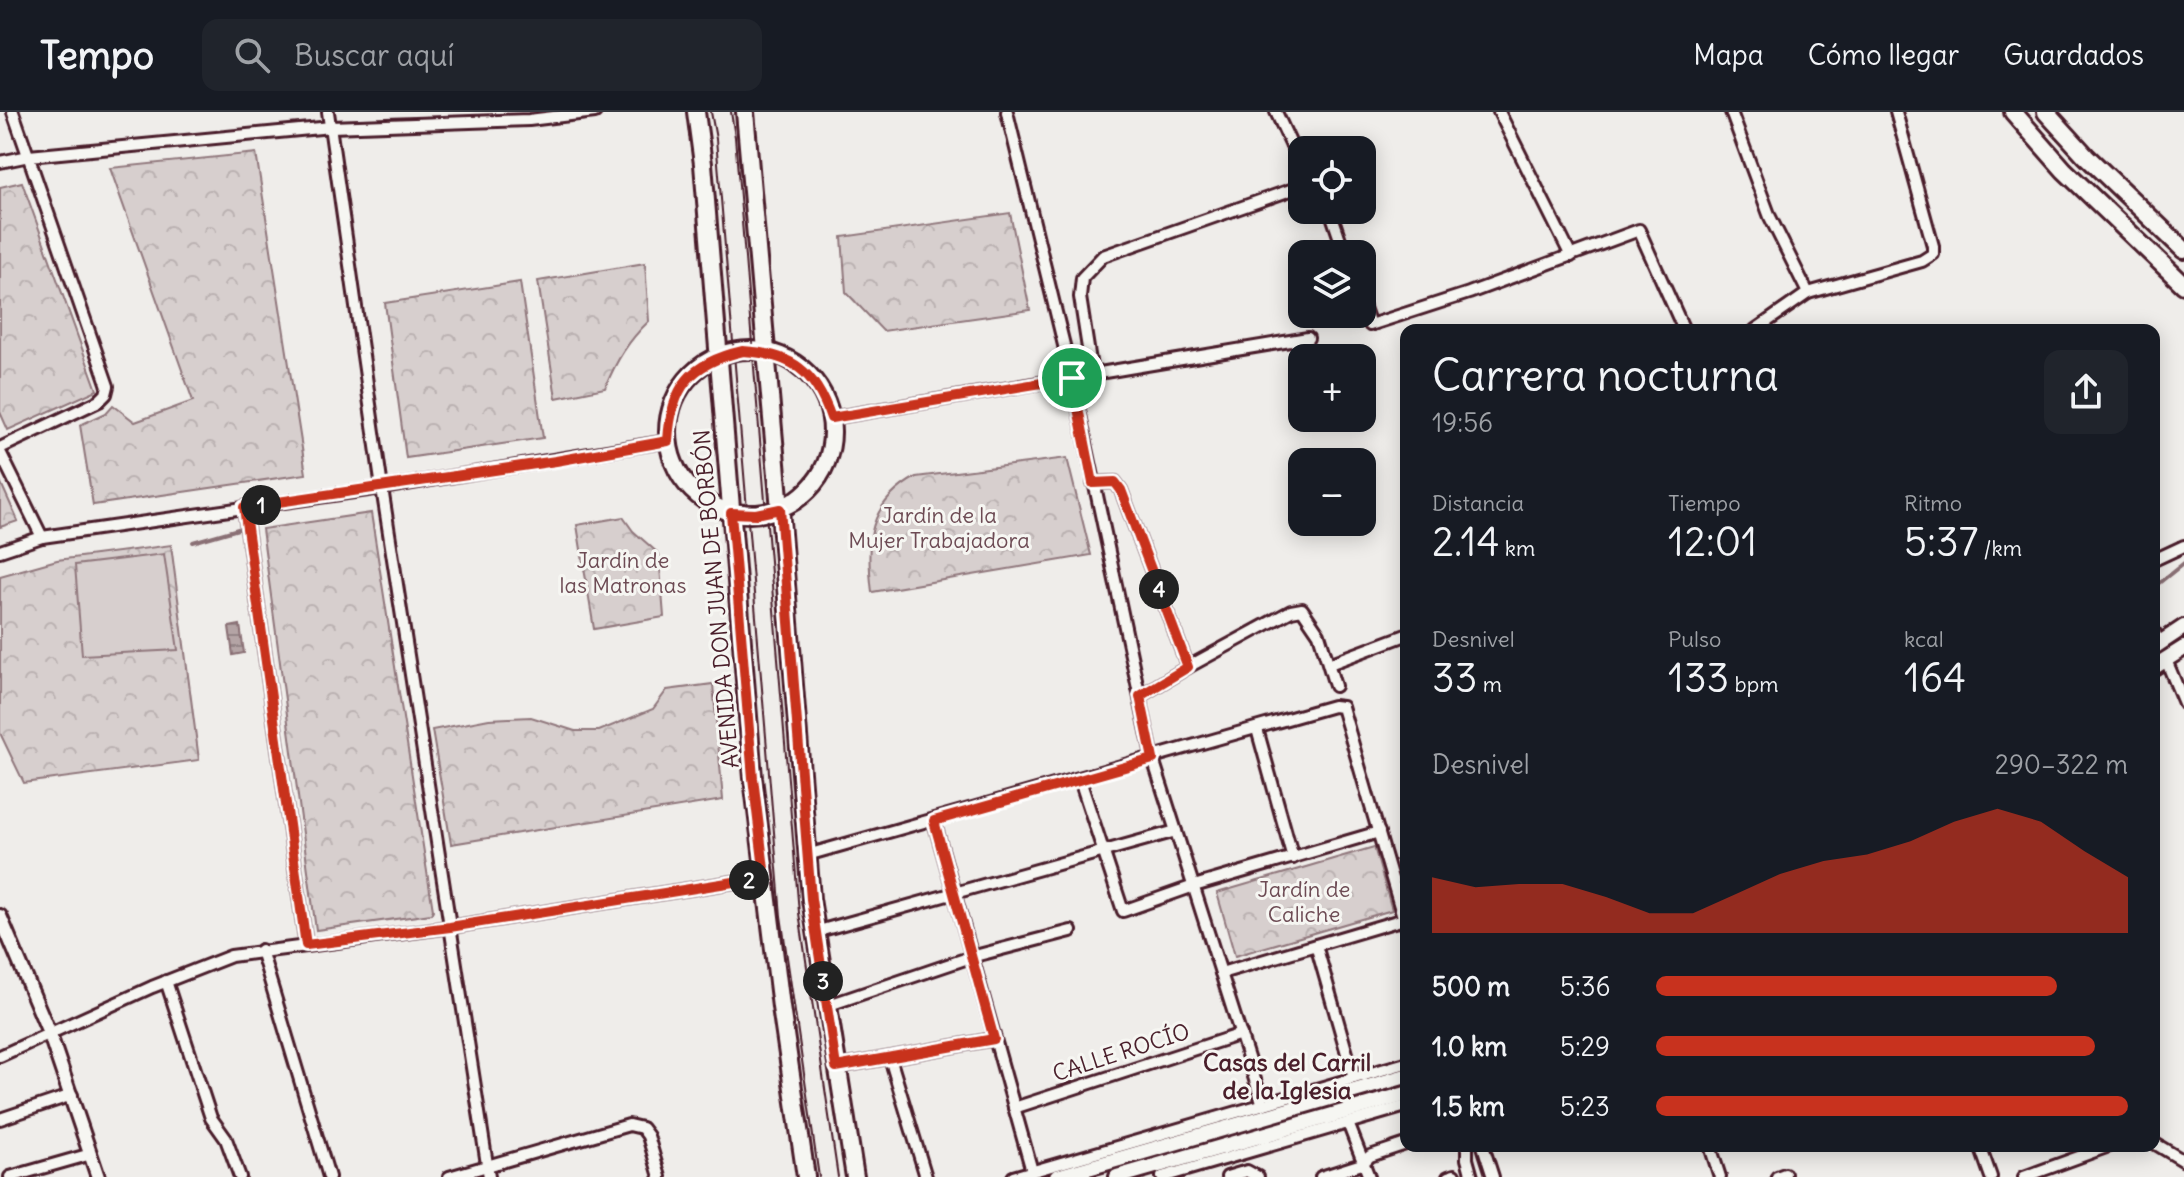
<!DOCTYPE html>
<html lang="es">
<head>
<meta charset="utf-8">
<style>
  body { margin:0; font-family:Delius,sans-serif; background:#20242c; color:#f1f3f6; height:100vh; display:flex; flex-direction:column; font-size:30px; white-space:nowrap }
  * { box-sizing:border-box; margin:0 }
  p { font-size:26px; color:#9ea1a6 }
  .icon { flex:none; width:44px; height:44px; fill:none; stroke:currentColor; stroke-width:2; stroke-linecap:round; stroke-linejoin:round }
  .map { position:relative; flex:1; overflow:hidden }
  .panel { position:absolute; left:1400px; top:212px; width:760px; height:828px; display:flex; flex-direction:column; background:#171b24; border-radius:16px; box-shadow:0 4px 20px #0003 }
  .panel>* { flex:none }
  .buttons { position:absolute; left:1288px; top:24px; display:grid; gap:16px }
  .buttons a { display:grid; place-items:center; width:88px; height:88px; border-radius:16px; background:#171b24; box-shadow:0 4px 20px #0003; font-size:40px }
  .pin { position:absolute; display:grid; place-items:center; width:68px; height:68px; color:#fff; margin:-34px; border:4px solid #fff; border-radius:50%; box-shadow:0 2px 8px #0007 }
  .km { position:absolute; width:40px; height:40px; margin:-20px; border-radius:50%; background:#222; color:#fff; font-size:22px; line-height:40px; text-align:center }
  .round { display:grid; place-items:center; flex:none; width:84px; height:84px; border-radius:16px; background:#20242c }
  .summary { display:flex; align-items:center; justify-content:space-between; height:136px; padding:0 32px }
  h1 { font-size:44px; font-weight:600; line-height:60px }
  .stats { display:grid; grid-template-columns:repeat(3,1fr); gap:12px; height:136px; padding:8px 32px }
  .stats div { display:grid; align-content:center }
  .stats b { font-size:40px; font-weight:600 }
  .stats small { font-size:22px; font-weight:400 }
  .stats p { font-size:22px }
  .chart { height:224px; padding:16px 32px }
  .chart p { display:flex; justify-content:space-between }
  .chart svg { width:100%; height:144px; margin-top:8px; fill:#c8321e; opacity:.7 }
  ul { padding:0 32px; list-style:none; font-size:26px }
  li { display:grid; grid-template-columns:128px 96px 1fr; align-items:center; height:60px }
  li i { height:20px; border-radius:10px; background:#c8321e }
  header { display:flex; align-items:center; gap:48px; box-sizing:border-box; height:112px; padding:0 40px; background:#171b24; border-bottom:2px solid #363941 }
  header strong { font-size:38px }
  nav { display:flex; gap:44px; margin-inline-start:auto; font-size:28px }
  .search { width:560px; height:72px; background:#20242c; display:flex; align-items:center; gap:20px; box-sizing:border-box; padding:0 28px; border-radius:16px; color:#9ea1a6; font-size:30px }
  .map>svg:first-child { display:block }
  .park { fill:url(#park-crowns); stroke:#90777c; stroke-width:2 }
  .garden { fill:#d7cfce; stroke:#90777c; stroke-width:2 }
  .water { fill:url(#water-rules); stroke:#8a6f74; stroke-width:2 }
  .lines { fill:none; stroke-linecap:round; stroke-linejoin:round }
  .stream { stroke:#8a6f74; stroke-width:4 }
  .minor-casing { stroke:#4a1f2b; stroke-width:16 }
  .tertiary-casing { stroke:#4a1f2b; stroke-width:18 }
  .secondary-casing { stroke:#4a1f2b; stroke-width:20 }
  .primary-casing { stroke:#4a1f2b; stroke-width:22 }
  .minor { stroke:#f6f6f2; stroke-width:10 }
  .tertiary { stroke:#f6f6f2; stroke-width:12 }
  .secondary { stroke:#f6f6f2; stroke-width:14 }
  .primary { stroke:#f6f6f2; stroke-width:16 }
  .tram { stroke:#4a1f2b; stroke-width:2 }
  .route-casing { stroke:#fff; stroke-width:16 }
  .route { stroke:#c8321e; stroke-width:10 }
  .labels { text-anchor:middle; stroke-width:6; stroke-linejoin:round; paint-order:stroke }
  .park-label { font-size:22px; fill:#6d4b54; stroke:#f6f6f2 }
  .street-label { font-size:22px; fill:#4a1f2b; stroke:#f6f6f2 }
  .neighbourhood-label { font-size:24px; font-weight:bold; fill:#4a1f2b; stroke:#f6f6f2 }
</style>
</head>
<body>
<header>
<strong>Tempo</strong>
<div class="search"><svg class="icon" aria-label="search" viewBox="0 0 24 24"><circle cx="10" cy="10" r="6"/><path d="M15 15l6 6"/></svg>Buscar aquí</div>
<nav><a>Mapa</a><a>Cómo llegar</a><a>Guardados</a></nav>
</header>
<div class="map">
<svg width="2184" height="1065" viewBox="0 0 2184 1065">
  <defs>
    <pattern id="park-crowns" width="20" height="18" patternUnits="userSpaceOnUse" patternTransform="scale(2)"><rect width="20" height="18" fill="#d7cfce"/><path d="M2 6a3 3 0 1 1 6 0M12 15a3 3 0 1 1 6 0" fill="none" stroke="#bab1b1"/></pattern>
    <pattern id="water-rules" width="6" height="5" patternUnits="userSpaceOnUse" patternTransform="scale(2)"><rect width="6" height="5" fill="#b4a4a5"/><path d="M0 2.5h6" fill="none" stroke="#948587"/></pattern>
  </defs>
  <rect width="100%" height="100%" fill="#efedea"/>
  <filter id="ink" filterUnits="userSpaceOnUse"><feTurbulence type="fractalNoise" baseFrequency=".0125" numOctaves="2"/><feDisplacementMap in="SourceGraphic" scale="16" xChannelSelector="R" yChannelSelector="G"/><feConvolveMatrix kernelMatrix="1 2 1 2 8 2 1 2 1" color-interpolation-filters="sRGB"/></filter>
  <g filter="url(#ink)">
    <g class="park">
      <polygon points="256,41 306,362 93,393 80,313 106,301 113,293 135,310 193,289 110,56"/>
      <polygon points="22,70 97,278 8,318 0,300 0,75"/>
      <polygon points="1010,101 1030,198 883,219 846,180 842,125"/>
      <path d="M645 151 649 209C628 229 616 249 605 276L556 286 538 169Z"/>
      <polygon points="520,170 543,326 406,346 385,191"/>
      <path d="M1067 346 1091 443 872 480C866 430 867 392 916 365Z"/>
      <polygon points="0,369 18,409 0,415"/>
      <polygon points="371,401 433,798 431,802 316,818 262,417"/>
      <polygon points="623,405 633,419 659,442 664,505 594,517 577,413"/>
      <polygon points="171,433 199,648 24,671 0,621 0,464 57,448"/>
      <polygon points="713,572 723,688 451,732 432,618 489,607 531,605 575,619 599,619 653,597 667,578"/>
      <polygon points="1374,735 1392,798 1235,844 1217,781"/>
    </g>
    <polygon class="garden" points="164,442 178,538 82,543 75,453"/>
    <polygon class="water" points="240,513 244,541 233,543 229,515"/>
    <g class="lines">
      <g class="stream">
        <polyline points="193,430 245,415"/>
        <polyline points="2154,475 2184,451"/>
      </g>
      <g class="minor-casing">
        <g id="minor">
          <polyline points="328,0 382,376 489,1065"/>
          <polyline points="1007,0 1072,266 1153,647 1263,993"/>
          <polyline points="1276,0 1302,56"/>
          <polyline points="1499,0 1571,144"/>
          <polyline points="1731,0 1770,105 1808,181"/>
          <polyline points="0,50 29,44 331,15 529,8 595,0"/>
          <polyline points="1330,98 1345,142"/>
          <polyline points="1362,190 1370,213 1469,181 1639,118 1684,218"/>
          <polyline points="1755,218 1808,181 1922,149 1933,142 1933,134 1896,0"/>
          <polyline points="1092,262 1080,185 1082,166 1103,144 1302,74"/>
          <polyline points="831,306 1308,226"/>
          <polyline points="0,336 99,289 106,282 108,274 13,0"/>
          <polyline points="0,340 42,425"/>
          <polyline points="1093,371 1115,370 1121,378 1188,555 1291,499 1302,497 1319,522 1335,574"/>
          <polyline points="244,395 306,833"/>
          <polyline points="0,439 42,425 382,376 668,329"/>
          <polyline points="2154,448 2184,434"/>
          <polyline points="2154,519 2159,531"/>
          <polyline points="2166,548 2184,591"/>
          <polyline points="1329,552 1406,523"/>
          <polyline points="1140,584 1188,555"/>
          <polyline points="1257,617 1293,746"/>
          <polyline points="1080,668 1123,799 1194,774 1379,720"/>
          <polyline points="934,709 1032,1059"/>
          <polyline points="807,743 1333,594 1342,595 1406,815"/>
          <polyline points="815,820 1176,719"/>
          <polyline points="1316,833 1354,966"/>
          <polyline points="261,838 329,1065"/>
          <polyline points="1221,861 1404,807"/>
          <polyline points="166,869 211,1006 226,1027 240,1065"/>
          <polyline points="826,894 971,845 1071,819"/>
          <polyline points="0,944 152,875 231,844 450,815 765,765"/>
          <polyline points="890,946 926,1065"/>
          <polyline points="836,955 994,927"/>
          <polyline points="1014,996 1241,922"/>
          <polyline points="0,1007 72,983"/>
          <polyline points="1348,1011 1369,1065"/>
          <polyline points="2154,1031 2184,1049"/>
          <polyline points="1467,1034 1467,1047 1472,1065"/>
          <polyline points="1483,1034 1493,1065"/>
          <polyline points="1710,1034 1720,1065"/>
          <polyline points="1980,1034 1991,1065"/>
          <polyline points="10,1065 91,1042"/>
          <polyline points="449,1065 629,1013 642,1016 648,1024 660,1065"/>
          <polyline points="1013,1065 1406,951"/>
          <polyline points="1162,1065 1406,994"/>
          <polyline points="1227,1065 1247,1059 1258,1065"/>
          <polyline points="1321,1065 1362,1052 1370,1044 1406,1032"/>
          <polyline points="1448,1065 1454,1063"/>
          <polyline points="1777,1065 1785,1062"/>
          <polyline points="2024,1065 2109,1034"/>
        </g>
      </g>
      <g class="tertiary-casing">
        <polyline id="tertiary" points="0,804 50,923 98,1065"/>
      </g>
      <g class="secondary-casing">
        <g id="secondary">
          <polyline points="2154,535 2184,515"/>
          <polyline points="2154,555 2184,536"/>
          <polyline points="1057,1065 1406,964"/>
          <polyline points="1117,1065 1406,982"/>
        </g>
      </g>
      <g class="primary-casing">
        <g id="primary">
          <polyline points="696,0 703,52 753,666 781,895 806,1065"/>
          <polyline points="745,0 780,397 811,787 855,1065"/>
          <polyline points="2013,0 2064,58 2184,173"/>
          <polyline points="2046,0 2086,44 2184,138"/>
          <circle cx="750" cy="320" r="82"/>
        </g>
      </g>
      <use href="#minor" class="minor"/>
      <use href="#tertiary" class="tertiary"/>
      <use href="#secondary" class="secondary"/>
      <use href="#primary" class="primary"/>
      <g class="tram">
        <polyline points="711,0 716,27 781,804 819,1065"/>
        <polyline points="731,0 735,25 799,801 838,1065"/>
      </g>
    </g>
  </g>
  <g class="lines" filter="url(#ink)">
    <g class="route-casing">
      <path id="route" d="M743 239C792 242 815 259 831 306L1072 266 1093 371 1115 370 1121 378 1188 555 1140 584 1153 647 934 709 994 927 836 955 811 787 780 397 756 402 731 401 753 666 765 765 450 815 306 833 244 395 556 349 668 329C671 275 690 251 743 239Z"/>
    </g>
    <use href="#route" class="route"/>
  </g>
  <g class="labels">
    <g class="park-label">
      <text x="939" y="411">Jardín de la<tspan x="939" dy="25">Mujer Trabajadora</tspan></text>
      <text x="623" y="456">Jardín de<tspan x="623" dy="25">las Matronas</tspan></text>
      <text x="1304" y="785">Jardín de<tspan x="1304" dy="25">Caliche</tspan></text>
    </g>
    <g class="street-label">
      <text transform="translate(716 487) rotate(-95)" y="8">AVENIDA DON JUAN DE BORBÓN</text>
      <text transform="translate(1121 940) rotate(-18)" y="8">CALLE ROCÍO</text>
    </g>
    <g class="neighbourhood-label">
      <text x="1287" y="959">Casas del Carril<tspan x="1287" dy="28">de la Iglesia</tspan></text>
    </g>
  </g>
</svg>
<div class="buttons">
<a><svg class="icon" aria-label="locate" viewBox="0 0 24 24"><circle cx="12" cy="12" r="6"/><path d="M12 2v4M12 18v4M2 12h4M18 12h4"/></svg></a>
<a><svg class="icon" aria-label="layers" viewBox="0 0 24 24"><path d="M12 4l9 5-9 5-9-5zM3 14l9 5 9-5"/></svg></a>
<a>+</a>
<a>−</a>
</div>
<div class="pin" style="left:1072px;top:266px;background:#1e9e55"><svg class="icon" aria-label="arrive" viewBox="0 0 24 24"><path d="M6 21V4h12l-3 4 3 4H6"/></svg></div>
<b class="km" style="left:261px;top:393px">1</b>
<b class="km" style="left:749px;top:768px">2</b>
<b class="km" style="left:823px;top:869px">3</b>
<b class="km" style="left:1159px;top:477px">4</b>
<section class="panel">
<div class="summary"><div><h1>Carrera nocturna</h1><p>19:56</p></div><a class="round"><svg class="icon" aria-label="share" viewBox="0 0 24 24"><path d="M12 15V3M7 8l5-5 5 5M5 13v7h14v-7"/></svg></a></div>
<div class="stats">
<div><p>Distancia</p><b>2.14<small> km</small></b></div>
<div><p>Tiempo</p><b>12:01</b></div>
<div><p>Ritmo</p><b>5:37<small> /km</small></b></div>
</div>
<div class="stats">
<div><p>Desnivel</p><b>33<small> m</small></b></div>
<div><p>Pulso</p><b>133<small> bpm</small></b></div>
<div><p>kcal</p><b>164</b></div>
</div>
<div class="chart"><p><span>Desnivel</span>290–322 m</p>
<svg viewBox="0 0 160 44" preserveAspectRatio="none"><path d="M0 44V27L10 30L20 29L30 29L40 33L50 38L60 38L70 32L80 26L90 22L100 20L110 16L120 10L130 6L140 10L150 19L160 27V44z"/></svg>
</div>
<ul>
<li><b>500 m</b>5:36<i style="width:85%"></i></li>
<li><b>1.0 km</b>5:29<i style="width:93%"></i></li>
<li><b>1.5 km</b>5:23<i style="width:100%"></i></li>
</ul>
</section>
</div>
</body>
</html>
